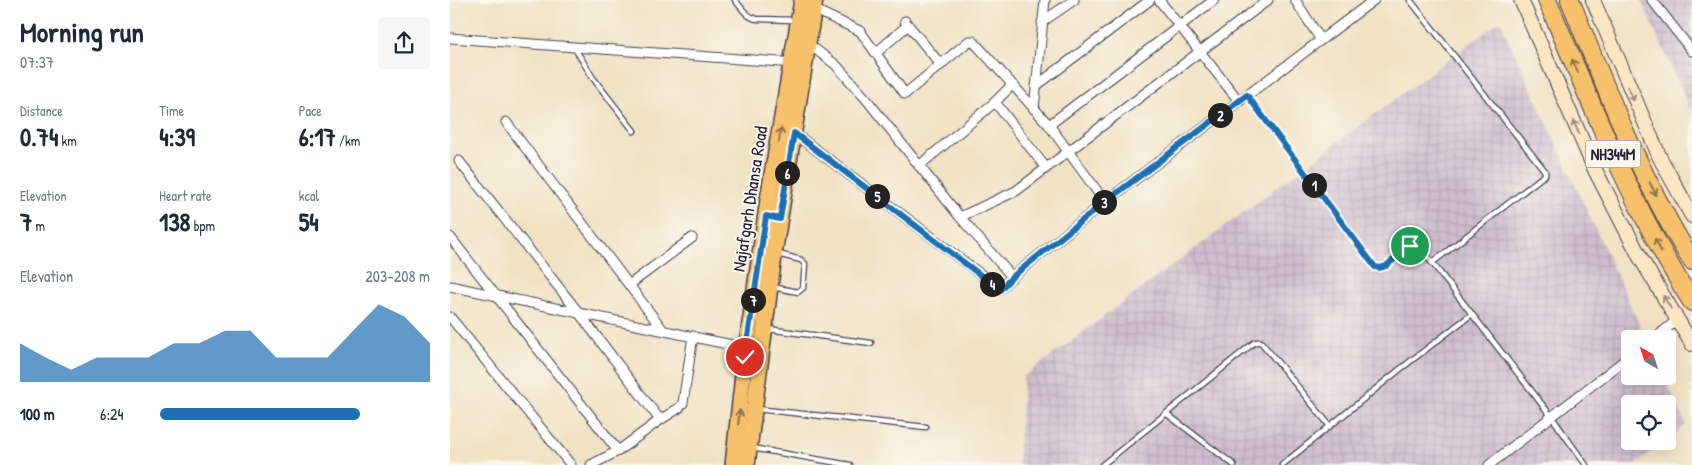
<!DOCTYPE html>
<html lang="en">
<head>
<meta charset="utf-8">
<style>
  body { margin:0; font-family:"Patrick Hand",sans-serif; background:#f6f6f7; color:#1f2937; height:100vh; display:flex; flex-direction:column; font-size:19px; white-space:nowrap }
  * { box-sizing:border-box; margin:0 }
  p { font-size:16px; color:#747a83 }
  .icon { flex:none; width:28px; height:28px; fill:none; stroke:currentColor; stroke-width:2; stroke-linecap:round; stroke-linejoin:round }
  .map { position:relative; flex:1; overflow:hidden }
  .panel { display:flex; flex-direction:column; background:#fff; width:450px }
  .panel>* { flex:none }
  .needle { width:32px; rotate:321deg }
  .fabs { position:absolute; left:1171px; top:330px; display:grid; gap:10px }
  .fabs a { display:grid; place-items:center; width:55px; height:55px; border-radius:5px; background:#fff; box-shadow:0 5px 20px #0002; font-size:25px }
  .pin { position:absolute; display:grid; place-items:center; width:42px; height:42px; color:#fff; margin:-21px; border:2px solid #fff; border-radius:50%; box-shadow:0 1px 5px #0007 }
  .km { position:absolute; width:25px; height:25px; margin:-12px; border-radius:50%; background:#222; color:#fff; font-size:14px; line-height:25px; text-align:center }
  .round { display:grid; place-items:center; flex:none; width:52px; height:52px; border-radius:5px; background:#f6f6f7 }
  .headline { display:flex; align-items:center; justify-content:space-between; height:85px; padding:0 20px }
  h1 { font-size:28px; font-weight:700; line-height:38px }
  .metrics { display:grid; grid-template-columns:repeat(3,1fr); gap:8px; height:85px; padding:5px 20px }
  .metrics div { display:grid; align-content:center }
  .metrics b { font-size:25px; font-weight:700 }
  .metrics small { font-size:14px; font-weight:400 }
  .metrics p { font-size:14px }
  .chart { height:140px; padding:10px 20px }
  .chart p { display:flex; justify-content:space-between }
  .chart svg { width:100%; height:90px; margin-top:5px; fill:#1f6fb2; opacity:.7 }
  ul { padding:0 20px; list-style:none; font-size:16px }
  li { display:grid; grid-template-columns:80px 60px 1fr; align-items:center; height:38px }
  li i { height:12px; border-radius:6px; background:#1f6fb2 }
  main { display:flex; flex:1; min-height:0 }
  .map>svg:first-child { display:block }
  .industrial { fill:url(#industrial-grid) }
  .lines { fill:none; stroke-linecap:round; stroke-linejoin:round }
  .lane-casing { stroke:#413f50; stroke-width:7 }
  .street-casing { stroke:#413f50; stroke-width:11 }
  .secondary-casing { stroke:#413f50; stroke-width:16 }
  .primary-casing { stroke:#413f50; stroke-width:18 }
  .highway-casing { stroke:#413f50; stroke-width:20 }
  .lane { stroke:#fff; stroke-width:4.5 }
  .street { stroke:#fff; stroke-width:9 }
  .secondary { stroke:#fbe6c4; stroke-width:14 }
  .primary { stroke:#f6c16b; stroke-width:15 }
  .highway { stroke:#f6c16b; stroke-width:18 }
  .oneway { stroke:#8c7253 }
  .oneway2 { stroke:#998e86 }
  .route-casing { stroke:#fff; stroke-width:10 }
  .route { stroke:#1f6fb2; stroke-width:6 }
  .labels { text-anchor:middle; stroke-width:4; stroke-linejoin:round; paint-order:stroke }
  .shield { fill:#fbf7ec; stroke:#636270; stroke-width:1 }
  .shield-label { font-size:16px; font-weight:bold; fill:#22223b }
  .street-label { font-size:18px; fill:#22223b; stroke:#fbf7ec }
</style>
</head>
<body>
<main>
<section class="panel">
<div class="headline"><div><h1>Morning run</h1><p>07:37</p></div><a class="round"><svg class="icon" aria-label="share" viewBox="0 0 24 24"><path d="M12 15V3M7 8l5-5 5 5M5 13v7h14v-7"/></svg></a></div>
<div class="metrics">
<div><p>Distance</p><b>0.74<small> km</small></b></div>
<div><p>Time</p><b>4:39</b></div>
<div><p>Pace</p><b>6:17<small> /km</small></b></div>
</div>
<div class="metrics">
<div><p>Elevation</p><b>7<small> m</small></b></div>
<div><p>Heart rate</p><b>138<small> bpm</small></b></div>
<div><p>kcal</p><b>54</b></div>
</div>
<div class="chart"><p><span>Elevation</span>203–208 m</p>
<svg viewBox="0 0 160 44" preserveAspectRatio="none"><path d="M0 44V25L10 32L20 38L30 32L40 32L50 32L60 25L70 25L80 19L90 19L100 32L110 32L120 32L130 19L140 6L150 12L160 25V44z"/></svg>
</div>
<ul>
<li><b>100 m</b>6:24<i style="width:74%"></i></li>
</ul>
</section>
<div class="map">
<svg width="1242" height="465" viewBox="0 0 1242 465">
  <defs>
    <pattern id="industrial-grid" width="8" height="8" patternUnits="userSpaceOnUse" patternTransform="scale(1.25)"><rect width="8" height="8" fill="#cfbdcf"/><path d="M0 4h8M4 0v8" fill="none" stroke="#b1a2b3"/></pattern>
  </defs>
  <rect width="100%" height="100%" fill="#fbf7ec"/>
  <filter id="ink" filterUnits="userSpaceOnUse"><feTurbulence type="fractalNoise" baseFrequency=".02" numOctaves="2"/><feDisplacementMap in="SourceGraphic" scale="10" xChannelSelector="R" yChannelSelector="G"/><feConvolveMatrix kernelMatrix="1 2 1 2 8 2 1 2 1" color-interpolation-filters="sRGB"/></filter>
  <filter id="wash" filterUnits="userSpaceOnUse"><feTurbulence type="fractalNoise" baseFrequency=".0096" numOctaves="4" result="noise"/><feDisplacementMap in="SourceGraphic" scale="20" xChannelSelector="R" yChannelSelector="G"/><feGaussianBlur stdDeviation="1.12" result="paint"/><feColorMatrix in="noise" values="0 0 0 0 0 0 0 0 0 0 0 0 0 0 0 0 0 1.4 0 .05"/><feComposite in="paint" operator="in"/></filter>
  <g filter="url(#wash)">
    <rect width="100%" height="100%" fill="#f1e2c4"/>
    <g class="industrial">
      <polygon points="1191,0 1242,0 1242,113"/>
      <polygon points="1050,21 1196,339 1180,339 1180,376 1214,376 1236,425 1218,439 1218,404 1180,404 1180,441 1215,441 1184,465 568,465 573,377"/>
    </g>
  </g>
  <g filter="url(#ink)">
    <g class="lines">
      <g class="lane-casing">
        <g id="lane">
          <path d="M285 0C292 8 296 17 307 19L345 20"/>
          <polyline points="960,0 1095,171 1095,175 1092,177 982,263"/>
          <polyline points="124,47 143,78 184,131"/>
          <path d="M797 95 925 267 930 269C943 263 952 249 965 245L970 247 1101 416 1136 465"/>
          <polyline points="322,287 348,292 353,288 355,264 351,260 328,254"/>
          <polyline points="318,329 421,343"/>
          <polyline points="306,409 476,427"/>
          <polyline points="717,414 784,465"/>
          <polyline points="302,448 400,465"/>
          <polyline points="652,465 805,342 811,342 880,426"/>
          <polyline points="832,465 949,370 1022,314"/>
        </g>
      </g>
      <g class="street-casing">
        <g id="street">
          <polyline points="709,0 789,101"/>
          <polyline points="845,0 871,40"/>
          <polyline points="1202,0 1242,51"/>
          <polyline points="363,9 410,31 455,94 519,41 523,41 599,125 655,202"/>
          <polyline points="455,21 491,65"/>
          <polyline points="592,22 624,0"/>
          <polyline points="0,38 344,63"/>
          <polyline points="356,42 386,65 417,100 510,217 562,277 655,202 924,0"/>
          <polyline points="426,53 458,25"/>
          <polyline points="586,86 700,0"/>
          <polyline points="545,102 596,168"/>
          <polyline points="584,109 595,0"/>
          <polyline points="56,122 213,330"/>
          <polyline points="599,125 764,0"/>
          <polyline points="344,133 550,289 562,277"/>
          <polyline points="9,161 129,313 210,420"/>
          <polyline points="469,166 545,102 562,85"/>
          <polyline points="510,217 566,191 818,0"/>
          <polyline points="0,237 168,451"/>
          <polyline points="179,285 242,238"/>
          <polyline points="0,286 301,349"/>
          <polyline points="0,317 121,465"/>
          <polyline points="1204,339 1227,320"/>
          <polyline points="141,465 168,451 210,420 229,408 233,403 243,336"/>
          <polyline points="1039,465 1180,356"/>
        </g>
      </g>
      <g class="secondary-casing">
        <g id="secondary">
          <polyline points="1071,0 1145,170 1191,259 1242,344"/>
          <polyline points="1143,0 1210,158 1242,216"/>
        </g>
      </g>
      <g class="primary-casing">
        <g id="primary">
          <polyline points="283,465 295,357 319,193 352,0"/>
          <polyline points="297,465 325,248 365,0"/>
        </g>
      </g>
      <g class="highway-casing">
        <g id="highway">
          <path d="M1097 0C1141 103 1182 207 1242 302"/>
          <path d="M1120 0C1155 87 1192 181 1242 261"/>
        </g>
      </g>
      <use href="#lane" class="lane"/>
      <use href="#street" class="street"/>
      <use href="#secondary" class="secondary"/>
      <use href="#primary" class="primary"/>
      <use href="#highway" class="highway"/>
    </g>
    <defs><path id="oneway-shaft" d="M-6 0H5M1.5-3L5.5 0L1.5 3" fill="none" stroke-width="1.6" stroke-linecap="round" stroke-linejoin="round" transform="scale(1.25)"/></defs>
    <g class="oneway">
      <use href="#oneway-shaft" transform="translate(1125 66) rotate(-113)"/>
      <use href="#oneway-shaft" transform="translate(330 135) rotate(-80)"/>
      <use href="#oneway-shaft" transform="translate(1203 189) rotate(63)"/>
      <use href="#oneway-shaft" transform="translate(1208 245) rotate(-117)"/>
      <use href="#oneway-shaft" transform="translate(289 417) rotate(-83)"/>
    </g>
    <g class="oneway2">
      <use href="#oneway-shaft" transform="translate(1181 94) rotate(67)"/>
      <use href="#oneway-shaft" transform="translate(1126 127) rotate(-114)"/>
      <use href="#oneway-shaft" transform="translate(1217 302) rotate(-121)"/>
    </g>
  </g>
  <g class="lines" filter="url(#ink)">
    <g class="route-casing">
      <polyline id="route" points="295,357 316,216 330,219 344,133 550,290 562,277 655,202 797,95 925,267 930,268 936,266 960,246"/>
    </g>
    <use href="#route" class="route"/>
  </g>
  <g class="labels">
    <rect class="shield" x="1135.5" y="140.5" width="55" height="27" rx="4"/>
    <g class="shield-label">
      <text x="1163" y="160">NH344M</text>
    </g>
    <g class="street-label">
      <text transform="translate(300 199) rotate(-81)" y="6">Najafgarh Dhansa Road</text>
    </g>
  </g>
</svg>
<div class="fabs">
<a><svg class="needle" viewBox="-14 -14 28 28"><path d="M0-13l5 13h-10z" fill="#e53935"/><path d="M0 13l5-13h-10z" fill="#747a83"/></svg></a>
<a><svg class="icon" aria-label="locate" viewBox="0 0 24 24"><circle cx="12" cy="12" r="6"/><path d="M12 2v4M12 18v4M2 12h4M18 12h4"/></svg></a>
</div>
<div class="pin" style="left:960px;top:246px;background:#1e9e55"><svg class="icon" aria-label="arrive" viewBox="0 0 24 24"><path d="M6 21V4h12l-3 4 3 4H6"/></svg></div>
<div class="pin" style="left:295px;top:357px;background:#d93025"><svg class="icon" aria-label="check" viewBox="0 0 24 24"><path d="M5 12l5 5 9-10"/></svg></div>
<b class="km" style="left:864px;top:185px">1</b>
<b class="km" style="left:770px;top:115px">2</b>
<b class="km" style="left:654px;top:202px">3</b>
<b class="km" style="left:542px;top:284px">4</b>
<b class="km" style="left:427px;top:196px">5</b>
<b class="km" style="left:337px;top:173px">6</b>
<b class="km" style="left:303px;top:300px">7</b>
</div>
</main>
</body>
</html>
